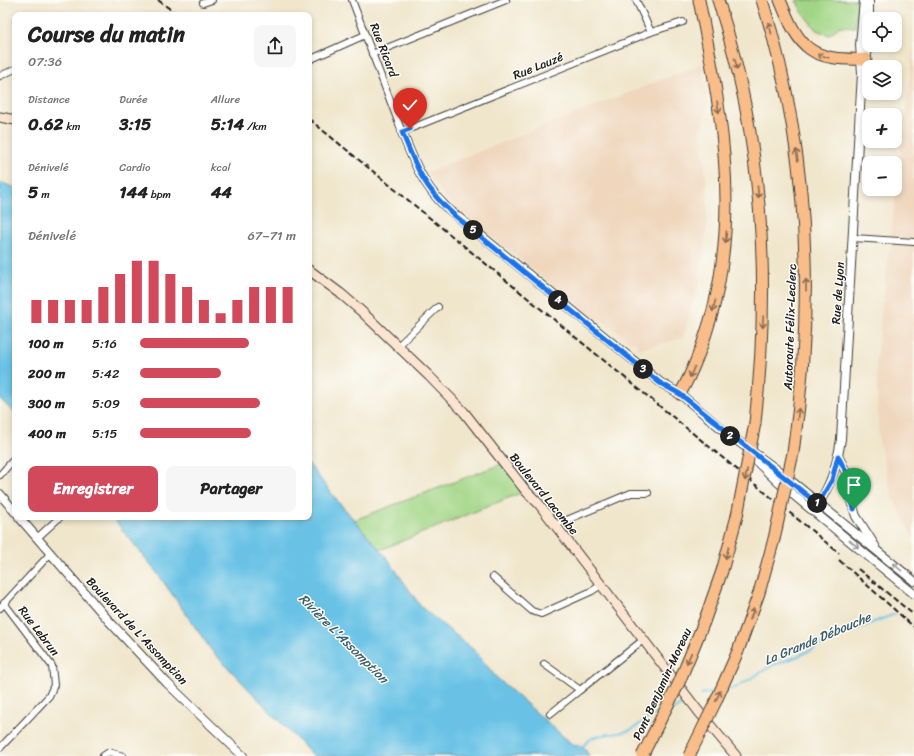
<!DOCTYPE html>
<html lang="fr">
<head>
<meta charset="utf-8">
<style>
  body { margin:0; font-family:Sriracha,sans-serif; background:#f6f6f6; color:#222; height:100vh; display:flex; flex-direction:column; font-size:15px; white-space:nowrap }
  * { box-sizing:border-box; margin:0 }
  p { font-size:13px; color:#767676 }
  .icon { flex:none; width:22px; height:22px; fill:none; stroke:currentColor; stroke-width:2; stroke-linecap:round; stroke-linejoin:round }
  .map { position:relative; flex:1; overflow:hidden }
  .drawer { position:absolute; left:12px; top:12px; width:300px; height:508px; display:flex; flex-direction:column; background:#fff; border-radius:8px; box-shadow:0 2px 6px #0003 }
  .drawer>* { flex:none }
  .tools { position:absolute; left:862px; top:12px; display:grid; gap:8px }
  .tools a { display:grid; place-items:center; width:40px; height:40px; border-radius:8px; background:#fff; box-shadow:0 2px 6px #0003; font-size:20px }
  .pin { position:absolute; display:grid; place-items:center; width:34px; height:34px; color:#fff; margin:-41px -17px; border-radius:50% 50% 50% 0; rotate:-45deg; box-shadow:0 0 4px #0007 }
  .pin .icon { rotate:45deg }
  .km { position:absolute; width:20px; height:20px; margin:-10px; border-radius:50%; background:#222; color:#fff; font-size:11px; line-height:20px; text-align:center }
  .round { display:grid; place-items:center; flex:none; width:42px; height:42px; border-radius:8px; background:#f6f6f6 }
  .summary { display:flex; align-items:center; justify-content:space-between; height:68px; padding:0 16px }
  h1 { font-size:22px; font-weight:700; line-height:30px }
  .figures { display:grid; grid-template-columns:repeat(3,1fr); gap:6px; height:68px; padding:4px 16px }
  .figures div { display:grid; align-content:center }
  .figures b { font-size:17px; font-weight:700 }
  .figures small { font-size:11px; font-weight:400 }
  .figures p { font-size:11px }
  .chart { height:112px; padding:8px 16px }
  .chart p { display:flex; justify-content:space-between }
  .chart svg { width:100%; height:72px; margin-top:4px; stroke:#d1495b; stroke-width:6 }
  .button { display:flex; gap:8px; margin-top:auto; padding:8px 16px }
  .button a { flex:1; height:46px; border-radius:8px; background:#d1495b; color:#fff; font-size:16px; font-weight:700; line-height:46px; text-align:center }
  .button a+a { background:#f6f6f6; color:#222 }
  ul { padding:0 16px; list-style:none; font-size:13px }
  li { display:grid; grid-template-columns:64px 48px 1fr; align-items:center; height:30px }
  li i { height:10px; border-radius:5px; background:#d1495b }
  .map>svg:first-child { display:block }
  .built { fill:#efd6bc }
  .green { fill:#a1d585; stroke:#5e7850 }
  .water { fill:#69c2e6; stroke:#426f81 }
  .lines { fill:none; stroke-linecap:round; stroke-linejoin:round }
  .stream { stroke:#69c2e6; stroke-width:2 }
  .minor-casing { stroke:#3c3a36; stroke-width:8 }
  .tertiary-casing { stroke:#3c3a36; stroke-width:10 }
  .secondary-casing { stroke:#3c3a36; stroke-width:11 }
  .motorway-casing { stroke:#3c3a36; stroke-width:13 }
  .minor { stroke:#fff; stroke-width:6 }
  .tertiary { stroke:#fff; stroke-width:8 }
  .secondary { stroke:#fce5d0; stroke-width:9 }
  .motorway { stroke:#f8bd89; stroke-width:11 }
  .rail { stroke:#1c1c1c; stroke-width:2; stroke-dasharray:6 3; stroke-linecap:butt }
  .motorway-bridge-casing { stroke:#3c3a36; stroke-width:13; stroke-linecap:butt }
  .motorway-bridge { stroke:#f8bd89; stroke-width:11 }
  .oneway { stroke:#8a6c52 }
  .oneway2 { stroke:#999 }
  .route-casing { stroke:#fff; stroke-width:8 }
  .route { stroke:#1a73e8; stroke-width:5 }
  .labels { text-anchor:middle; stroke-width:3; stroke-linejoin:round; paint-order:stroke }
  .street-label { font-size:12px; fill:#1c1c1c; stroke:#fdfcf7 }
  .water-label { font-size:13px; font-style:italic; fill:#3b5e6d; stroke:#fdfcf7 }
</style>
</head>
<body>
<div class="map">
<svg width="914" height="756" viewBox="0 0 914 756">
  <rect width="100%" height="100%" fill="#fdfcf7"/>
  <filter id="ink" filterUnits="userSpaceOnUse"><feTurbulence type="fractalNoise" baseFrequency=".025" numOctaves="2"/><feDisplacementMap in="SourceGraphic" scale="8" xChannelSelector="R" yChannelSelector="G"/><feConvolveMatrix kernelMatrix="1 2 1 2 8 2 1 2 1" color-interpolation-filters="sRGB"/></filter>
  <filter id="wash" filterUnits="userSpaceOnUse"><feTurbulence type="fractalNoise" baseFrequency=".012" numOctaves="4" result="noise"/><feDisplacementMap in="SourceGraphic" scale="16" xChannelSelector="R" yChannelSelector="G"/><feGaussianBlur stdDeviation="0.9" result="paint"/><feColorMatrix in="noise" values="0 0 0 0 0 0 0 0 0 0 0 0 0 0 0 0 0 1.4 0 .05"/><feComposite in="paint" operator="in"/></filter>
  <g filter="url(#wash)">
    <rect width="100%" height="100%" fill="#f0e6cc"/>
    <g class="built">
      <polygon points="914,40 914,539 893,498 879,441 876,362"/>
      <polygon points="702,64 707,106 701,129 707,188 707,223 699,283 683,338 640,349 634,341 632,343 609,325 588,315 446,199 427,172"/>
    </g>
    <g class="green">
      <polygon points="796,0 858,0 855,27 840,26 829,35 816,30 802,12"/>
      <polygon points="504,463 526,491 380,550 354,520"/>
    </g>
    <g class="water">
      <polygon points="0,182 15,188 15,413 0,399"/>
      <polygon points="309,464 336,499 388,559 421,607 475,651 496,677 572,744 575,746 578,745 583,746 589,756 313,756 212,651 155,570 112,517 309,517"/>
    </g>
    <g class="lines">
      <g class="stream">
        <polyline points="724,690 735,688 773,665 796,657 846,633 895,614"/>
        <polyline points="701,694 716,692"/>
        <polyline points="670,711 675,709 682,704"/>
        <path d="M583 747C593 730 613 737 630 730 641 725 646 717 659 713"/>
      </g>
    </g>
  </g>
  <g filter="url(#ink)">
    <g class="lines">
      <g class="minor-casing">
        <g id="minor">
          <polyline points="352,0 402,132 651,32 683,22"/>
          <polyline points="636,0 651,32"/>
          <polyline points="203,3 212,0"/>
          <polyline points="372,54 506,0"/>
          <polyline points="309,60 365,35"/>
          <polyline points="0,76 15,69"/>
          <polyline points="854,238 914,242"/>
          <polyline points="398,346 438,307"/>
          <polyline points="0,475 15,458"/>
          <polyline points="555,525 631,493 648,493"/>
          <polyline points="37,538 60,517"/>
          <polyline points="493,577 532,611 541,614 592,591 601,585"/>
          <polyline points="0,608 50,554"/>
          <polyline points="544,664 580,690 643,640"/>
          <polyline points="550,714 580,690"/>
          <polyline points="0,748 49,696 54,685 52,666 4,603"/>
          <polyline points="103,756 109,752 123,756"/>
        </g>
      </g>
      <g class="tertiary-casing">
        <g id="tertiary">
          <polyline points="869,0 869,19"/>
          <polyline points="865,63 869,45"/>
          <path d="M402 132C413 160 423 186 446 207L661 383 680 394 728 434 780 472 914 581"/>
          <polyline points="750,455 779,483 914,594"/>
          <polyline points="838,456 847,474 850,498 856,516 875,546"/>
          <polyline points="0,494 15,512"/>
          <path d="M813 511C830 489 837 466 841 439L862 73 860 45 864 0"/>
          <polyline points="19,517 109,621 167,683 243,756"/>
        </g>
      </g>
      <g class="secondary-casing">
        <g id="secondary">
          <polyline points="0,117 15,120"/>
          <polyline points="309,270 340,293 361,311 429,376 464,412 526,491 539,504 699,712 736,756"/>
        </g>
      </g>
      <g class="motorway-casing">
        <g id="motorway">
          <path d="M718 0C763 139 771 278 755 423"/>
          <path d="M762 0C809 147 815 302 793 453"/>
          <path d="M780 0C800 50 811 61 866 59"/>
          <path d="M680 394C695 368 705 339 713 310 740 204 720 105 699 0"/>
          <polyline points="704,622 722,571 737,516"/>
          <polyline points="738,651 759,593 774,539"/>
        </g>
      </g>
      <use href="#minor" class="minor"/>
      <use href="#tertiary" class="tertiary"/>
      <use href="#secondary" class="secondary"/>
      <use href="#motorway" class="motorway"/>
      <g class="rail">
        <polyline points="158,0 178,15"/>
        <polyline points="309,119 839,553"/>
        <polyline points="839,560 914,627"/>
        <polyline points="858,569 914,615"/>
      </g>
      <g class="motorway-bridge-casing">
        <g id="motorway-bridge">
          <polyline points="737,516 755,423"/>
          <polyline points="774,539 793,453"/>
          <polyline points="642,756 678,685 704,622"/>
          <polyline points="689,756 715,703 738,651"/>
        </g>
      </g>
      <use href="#motorway-bridge" class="motorway-bridge"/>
    </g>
    <defs><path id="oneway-shaft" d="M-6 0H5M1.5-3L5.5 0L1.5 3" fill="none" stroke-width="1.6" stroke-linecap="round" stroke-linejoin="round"/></defs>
    <g class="oneway">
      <use href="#oneway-shaft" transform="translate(770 28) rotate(-105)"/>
      <use href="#oneway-shaft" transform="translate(823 56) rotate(-162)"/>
      <use href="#oneway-shaft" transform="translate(736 64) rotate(76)"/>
      <use href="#oneway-shaft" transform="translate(718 107) rotate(81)"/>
      <use href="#oneway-shaft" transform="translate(797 155) rotate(-98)"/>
      <use href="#oneway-shaft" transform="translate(758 192) rotate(85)"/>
      <use href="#oneway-shaft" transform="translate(726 237) rotate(94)"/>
      <use href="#oneway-shaft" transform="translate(806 285) rotate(-90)"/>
      <use href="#oneway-shaft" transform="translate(714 306) rotate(104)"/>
      <use href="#oneway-shaft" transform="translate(763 322) rotate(92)"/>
      <use href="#oneway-shaft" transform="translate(692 372) rotate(114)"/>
      <use href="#oneway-shaft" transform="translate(798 414) rotate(-83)"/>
      <use href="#oneway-shaft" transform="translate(746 475) rotate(101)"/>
      <use href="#oneway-shaft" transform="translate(727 553) rotate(105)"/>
      <use href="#oneway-shaft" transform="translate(752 614) rotate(-71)"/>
      <use href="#oneway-shaft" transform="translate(689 658) rotate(113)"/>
      <use href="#oneway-shaft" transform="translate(718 696) rotate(-66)"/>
    </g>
    <g class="oneway2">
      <use href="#oneway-shaft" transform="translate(854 544) rotate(39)"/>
      <use href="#oneway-shaft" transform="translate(897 567) rotate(-140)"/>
    </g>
  </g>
  <g class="lines" filter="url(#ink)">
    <g class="route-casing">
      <path id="route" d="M410 129 402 132C416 167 424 188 453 214L660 383 680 394 818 504 832 480 838 456 847 474 854 509"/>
    </g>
    <use href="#route" class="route"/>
  </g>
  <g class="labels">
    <g class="street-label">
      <text transform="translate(384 50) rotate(69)" y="4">Rue Ricard</text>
      <text transform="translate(538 66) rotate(-22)" y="4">Rue Lauzé</text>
      <text transform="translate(838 293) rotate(-86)" y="4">Rue de Lyon</text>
      <text transform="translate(790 327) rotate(-88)" y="4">Autoroute Félix-Leclerc</text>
      <text transform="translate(544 494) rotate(51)" y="4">Boulevard Lacombe</text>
      <text transform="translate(39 631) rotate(53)" y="4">Rue Lebrun</text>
      <text transform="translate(137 631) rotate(47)" y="4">Boulevard de L'Assomption</text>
      <text transform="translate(662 684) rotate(-65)" y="4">Pont Benjamin-Moreau</text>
    </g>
    <g class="water-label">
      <text transform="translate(344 638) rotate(45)" y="5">Rivière L'Assomption</text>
      <text transform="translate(817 638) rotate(-23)" y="5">La Grande Débouche</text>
    </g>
  </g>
</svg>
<div class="tools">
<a><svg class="icon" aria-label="locate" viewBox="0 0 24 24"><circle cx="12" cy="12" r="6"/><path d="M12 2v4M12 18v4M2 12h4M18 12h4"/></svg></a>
<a><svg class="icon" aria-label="layers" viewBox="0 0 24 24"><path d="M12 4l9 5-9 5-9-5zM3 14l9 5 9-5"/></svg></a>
<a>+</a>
<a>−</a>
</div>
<div class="pin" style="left:854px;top:509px;background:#1e9e55"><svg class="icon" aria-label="arrive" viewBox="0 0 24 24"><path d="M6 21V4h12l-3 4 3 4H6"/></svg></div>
<div class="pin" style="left:410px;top:129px;background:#d93025"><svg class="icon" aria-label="check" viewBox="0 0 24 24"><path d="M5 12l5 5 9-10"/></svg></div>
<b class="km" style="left:817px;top:503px">1</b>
<b class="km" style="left:730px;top:436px">2</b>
<b class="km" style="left:643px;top:369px">3</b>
<b class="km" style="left:558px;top:300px">4</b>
<b class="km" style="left:473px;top:230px">5</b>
<section class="drawer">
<div class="summary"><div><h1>Course du matin</h1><p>07:36</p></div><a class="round"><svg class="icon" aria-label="share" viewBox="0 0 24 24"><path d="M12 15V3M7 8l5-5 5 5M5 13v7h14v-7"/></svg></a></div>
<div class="figures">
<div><p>Distance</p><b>0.62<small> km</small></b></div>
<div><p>Durée</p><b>3:15</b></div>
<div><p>Allure</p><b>5:14<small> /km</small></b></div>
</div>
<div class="figures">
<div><p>Dénivelé</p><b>5<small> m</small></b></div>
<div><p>Cardio</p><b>144<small> bpm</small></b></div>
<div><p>kcal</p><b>44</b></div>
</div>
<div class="chart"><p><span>Dénivelé</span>67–71 m</p>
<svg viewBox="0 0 160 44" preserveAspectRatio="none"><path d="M5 44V30M15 44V30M25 44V30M35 44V30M45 44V22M55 44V14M65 44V6M75 44V6M85 44V14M95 44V22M105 44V30M115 44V38M125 44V30M135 44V22M145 44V22M155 44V22"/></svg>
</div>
<ul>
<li><b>100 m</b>5:16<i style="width:70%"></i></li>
<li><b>200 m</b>5:42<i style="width:52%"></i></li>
<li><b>300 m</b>5:09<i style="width:77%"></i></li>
<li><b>400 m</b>5:15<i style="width:71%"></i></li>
</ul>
<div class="button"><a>Enregistrer</a><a>Partager</a></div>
</section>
</div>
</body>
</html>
